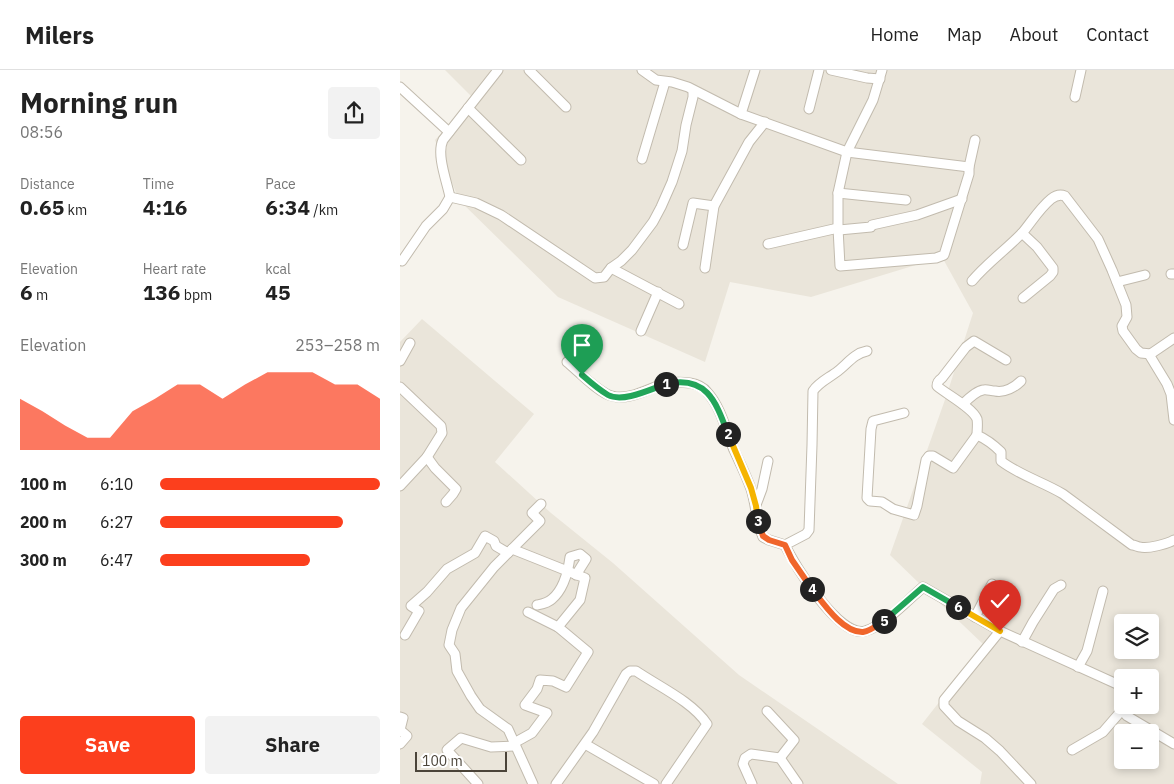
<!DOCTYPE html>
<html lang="en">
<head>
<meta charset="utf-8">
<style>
  body { margin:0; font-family:"IBM Plex Sans",sans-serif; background:#f2f2f2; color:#222; height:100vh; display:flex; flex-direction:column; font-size:19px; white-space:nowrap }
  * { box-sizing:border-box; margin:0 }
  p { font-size:16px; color:#767676 }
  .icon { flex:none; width:28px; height:28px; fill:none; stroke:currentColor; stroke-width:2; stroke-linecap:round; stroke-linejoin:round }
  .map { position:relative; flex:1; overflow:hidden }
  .drawer { display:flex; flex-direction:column; background:#fff; width:400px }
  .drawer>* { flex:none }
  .controls { position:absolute; left:714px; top:544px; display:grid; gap:10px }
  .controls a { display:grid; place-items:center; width:45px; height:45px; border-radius:5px; background:#fff; box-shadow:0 2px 8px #0003; font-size:25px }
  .scale { position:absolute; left:15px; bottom:12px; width:92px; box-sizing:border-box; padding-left:5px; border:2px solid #4b4439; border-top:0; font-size:14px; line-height:18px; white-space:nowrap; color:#4b4439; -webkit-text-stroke:4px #fff; paint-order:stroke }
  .pin { position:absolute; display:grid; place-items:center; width:42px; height:42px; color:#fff; margin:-51px -21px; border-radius:50% 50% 50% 0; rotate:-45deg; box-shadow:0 0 5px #0007 }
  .pin .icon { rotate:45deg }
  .km { position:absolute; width:25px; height:25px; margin:-12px; border-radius:50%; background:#222; color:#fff; font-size:14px; line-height:25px; text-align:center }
  .round { display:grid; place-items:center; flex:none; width:52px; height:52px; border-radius:5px; background:#f2f2f2 }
  .summary { display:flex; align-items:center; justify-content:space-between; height:85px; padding:0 20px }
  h1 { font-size:28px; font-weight:700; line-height:38px }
  .metrics { display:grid; grid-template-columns:repeat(3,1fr); gap:8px; height:85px; padding:5px 20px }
  .metrics div { display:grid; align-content:center }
  .metrics b { font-size:21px; font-weight:700 }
  .metrics small { font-size:14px; font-weight:400 }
  .metrics p { font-size:14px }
  .chart { height:140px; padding:10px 20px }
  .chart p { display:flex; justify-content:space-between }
  .chart svg { width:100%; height:90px; margin-top:5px; fill:#fc3f1d; opacity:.7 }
  .button { display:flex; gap:10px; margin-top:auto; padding:10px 20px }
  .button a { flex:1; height:58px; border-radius:5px; background:#fc3f1d; color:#fff; font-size:20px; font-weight:700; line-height:58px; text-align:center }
  .button a+a { background:#f2f2f2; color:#222 }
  ul { padding:0 20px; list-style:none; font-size:16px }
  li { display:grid; grid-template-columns:80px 60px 1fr; align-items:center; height:38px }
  li i { height:12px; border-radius:6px; background:#fc3f1d }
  header { display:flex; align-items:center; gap:30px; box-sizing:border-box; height:70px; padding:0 25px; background:#fff; border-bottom:1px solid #e0e0e0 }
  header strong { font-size:24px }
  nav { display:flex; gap:28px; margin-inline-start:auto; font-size:18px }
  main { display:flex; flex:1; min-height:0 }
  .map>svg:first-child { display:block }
  .residential { fill:#eae5da; fill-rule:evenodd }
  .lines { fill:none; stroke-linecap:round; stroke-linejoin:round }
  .minor-casing { stroke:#c2bbae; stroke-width:11 }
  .minor { stroke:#fff; stroke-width:9 }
  .split-1-casing { stroke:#fff; stroke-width:10 }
  .split-2-casing { stroke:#fff; stroke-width:10 }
  .split-3-casing { stroke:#fff; stroke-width:10 }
  .split-4-casing { stroke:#fff; stroke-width:10 }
  .split-5-casing { stroke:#fff; stroke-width:10 }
  .split-6-casing { stroke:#fff; stroke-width:10 }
  .split-7-casing { stroke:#fff; stroke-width:10 }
  .split-1 { stroke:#22a559; stroke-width:6 }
  .split-2 { stroke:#22a559; stroke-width:6 }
  .split-3 { stroke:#f5b400; stroke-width:6 }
  .split-4 { stroke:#f0652b; stroke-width:6 }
  .split-5 { stroke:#f0652b; stroke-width:6 }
  .split-6 { stroke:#22a559; stroke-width:6 }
  .split-7 { stroke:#f5b400; stroke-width:6 }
</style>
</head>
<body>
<header>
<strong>Milers</strong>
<nav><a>Home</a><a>Map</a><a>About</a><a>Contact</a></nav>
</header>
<main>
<section class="drawer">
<div class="summary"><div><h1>Morning run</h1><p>08:56</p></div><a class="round"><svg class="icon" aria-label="share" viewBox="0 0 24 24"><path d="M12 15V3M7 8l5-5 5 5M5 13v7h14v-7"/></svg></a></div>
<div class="metrics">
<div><p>Distance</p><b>0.65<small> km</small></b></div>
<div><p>Time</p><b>4:16</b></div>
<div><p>Pace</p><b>6:34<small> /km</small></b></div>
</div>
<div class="metrics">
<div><p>Elevation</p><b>6<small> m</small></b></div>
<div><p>Heart rate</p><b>136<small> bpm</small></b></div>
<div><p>kcal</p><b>45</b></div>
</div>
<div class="chart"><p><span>Elevation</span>253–258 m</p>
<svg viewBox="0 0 160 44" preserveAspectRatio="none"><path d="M0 44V19L10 25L20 32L30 38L40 38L50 25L60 19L70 12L80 12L90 19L100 12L110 6L120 6L130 6L140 12L150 12L160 19V44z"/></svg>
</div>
<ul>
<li><b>100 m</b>6:10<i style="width:100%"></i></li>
<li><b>200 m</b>6:27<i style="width:83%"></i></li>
<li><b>300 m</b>6:47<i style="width:68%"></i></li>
</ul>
<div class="button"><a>Save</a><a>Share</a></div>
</section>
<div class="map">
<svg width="774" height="714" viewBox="0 0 774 714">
  <rect width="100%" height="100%" fill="#f6f3ec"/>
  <g class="residential">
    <path d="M45 0H774V714H580L582 702 522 654 584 575 523 517 490 485 547 324 573 243 542 187 411 227 330 212 305 292 158 227 59 130 35 70 74 29ZM722 552H750V580H722ZM722 608H750V635H722ZM722 662H750V690H722Z"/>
    <polygon points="22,249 134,344 95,392 151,443 213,493 339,605 498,714 0,714 0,272"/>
  </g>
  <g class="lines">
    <g class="minor-casing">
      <g id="minor">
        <polyline points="129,0 166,37"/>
        <polyline points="242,0 256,10 272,12 288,17 341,44"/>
        <polyline points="355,0 341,44 447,82 569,97"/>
        <polyline points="431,0 467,8 480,9"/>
        <polyline points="482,0 473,30 447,82 438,123 438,158 440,196 536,188 544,185 569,104 569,97 575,70"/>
        <polyline points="0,17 49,62"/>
        <polyline points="675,27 681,0"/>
        <polyline points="68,38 121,90"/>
        <polyline points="409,39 419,0"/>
        <polyline points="242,89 265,12"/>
        <polyline points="438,123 506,130"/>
        <polyline points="50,127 76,133 101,145 195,208 204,207 211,198 221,191 232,180 253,152 261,137 272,112 282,81 286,55 293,27 293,21"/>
        <polyline points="622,163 637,177 653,198 653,202 650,206 623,228"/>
        <polyline points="368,174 438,158 439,160 471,157 472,155 517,145 562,129"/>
        <polyline points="283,175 293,133 314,136"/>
        <path d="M2 191 26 156 43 139 50 127C47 112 36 84 43 70L98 0"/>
        <polyline points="211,198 279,234"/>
        <polyline points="305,198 314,136 349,72 365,52"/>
        <polyline points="771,204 774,204"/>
        <path d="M572 211C587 193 607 179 623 162 632 151 640 138 651 129 656 125 660 124 665 126L698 169 712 200 726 235 727 247 722 256 723 261 736 279 741 283 751 284"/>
        <polyline points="717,212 745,205"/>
        <polyline points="241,261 258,222"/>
        <polyline points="774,268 752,283 750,286 767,314 771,324 774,350"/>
        <path d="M606 290 574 271 566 277 542 308C539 310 537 312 537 316 546 324 573 338 577 349 578 354 577 360 577 365 586 369 594 375 601 382V391C619 405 643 412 663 424L732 475C735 475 738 477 740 477 748 479 767 474 774 470"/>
        <polyline points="0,291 10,273"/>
        <path d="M167 292C178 301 199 323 212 326 231 331 250 317 267 313 275 312 282 312 290 313 296 314 303 317 307 322 321 337 326 361 334 380 340 393 346 405 351 419 356 434 356 451 363 467L369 470 385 475C395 496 439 568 465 561 484 556 508 530 523 517L600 561 719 615 722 625"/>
        <polyline points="0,317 41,356 42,363 27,387 0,416"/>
        <path d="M563 334C568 329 576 321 583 320 587 319 591 321 595 321 605 323 615 317 621 311"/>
        <polyline points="504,343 473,351 471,359 467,428 470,431 482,432 493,439 514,445 517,436 526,390 529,386 533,386 553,398 577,365"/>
        <polyline points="27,387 35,398 56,419 53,424 46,432"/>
        <polyline points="356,435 362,419 368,391"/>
        <path d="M385 475 406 464 409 460 412 375 413 321C419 312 429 308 438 301 447 294 455 283 467 281"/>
        <polyline points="112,479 185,508 180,530 158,557 128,542"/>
        <path d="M137 535C142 534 148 533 152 529 164 519 168 502 170 487L180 484 186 489 176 505"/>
        <polyline points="575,547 592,514"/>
        <polyline points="600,561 544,630 544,636 558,651 585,668 600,681 631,714"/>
        <polyline points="5,565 19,541 11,536 27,522 47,499 75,483 85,466 94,471 96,476 108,483"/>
        <polyline points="622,572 633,552 654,519 661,515"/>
        <polyline points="678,597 687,581 703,521"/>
        <polyline points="722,633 722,640 727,646 774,674"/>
        <polyline points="0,647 3,648 0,660 7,666 0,674"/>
        <polyline points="114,673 132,663 147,643 125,635 137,619 140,610 153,611 166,617 188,582 158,557"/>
        <polyline points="185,674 254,714"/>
        <polyline points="672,680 703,662 722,640"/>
        <polyline points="380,688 398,714"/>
        <polyline points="78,714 47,680 61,668 91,677 115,676"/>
        <polyline points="133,714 108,659 80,639 71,626 57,601 55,584 49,575 52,560 61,538 94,497 140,451 132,443 141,434"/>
        <path d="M156 714 193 662 226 604 230 601H236C258 616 293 632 307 654L266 714"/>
        <polyline points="352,714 343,694 345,688 351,684 380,688 394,670 367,641"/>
      </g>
    </g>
    <use href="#minor" class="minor"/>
  </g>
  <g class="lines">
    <g class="split-1-casing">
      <path id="split-1" d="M182 305C190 312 199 320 208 325 223 333 251 319 266 314"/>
    </g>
    <g class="split-2-casing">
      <path id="split-2" d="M266 314C307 305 316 332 328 364"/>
    </g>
    <g class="split-3-casing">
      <polyline id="split-3" points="328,364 351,418 356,436 358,451"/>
    </g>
    <g class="split-4-casing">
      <polyline id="split-4" points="358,451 363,466 369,470 385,475 392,490 412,519"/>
    </g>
    <g class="split-5-casing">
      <path id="split-5" d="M412 519C423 533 443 563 463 562 470 561 478 555 484 551"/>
    </g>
    <g class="split-6-casing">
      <polyline id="split-6" points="484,551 523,517 558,537"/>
    </g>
    <g class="split-7-casing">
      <polyline id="split-7" points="558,537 600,561"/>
    </g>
    <use href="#split-1" class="split-1"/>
    <use href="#split-2" class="split-2"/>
    <use href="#split-3" class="split-3"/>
    <use href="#split-4" class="split-4"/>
    <use href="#split-5" class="split-5"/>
    <use href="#split-6" class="split-6"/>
    <use href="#split-7" class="split-7"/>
  </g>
</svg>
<div class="controls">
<a><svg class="icon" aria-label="layers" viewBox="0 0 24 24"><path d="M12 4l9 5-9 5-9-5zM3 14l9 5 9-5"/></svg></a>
<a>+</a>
<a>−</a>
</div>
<div class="scale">100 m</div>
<div class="pin" style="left:182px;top:305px;background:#1e9e55"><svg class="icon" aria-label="arrive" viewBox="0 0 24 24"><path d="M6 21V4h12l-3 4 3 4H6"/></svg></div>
<div class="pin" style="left:600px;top:561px;background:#d93025"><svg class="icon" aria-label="check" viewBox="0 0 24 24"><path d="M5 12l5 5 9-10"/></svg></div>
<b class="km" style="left:266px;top:314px">1</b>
<b class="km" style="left:328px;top:364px">2</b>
<b class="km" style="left:358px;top:451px">3</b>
<b class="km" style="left:412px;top:519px">4</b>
<b class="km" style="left:484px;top:551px">5</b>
<b class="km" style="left:558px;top:537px">6</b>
</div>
</main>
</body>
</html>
